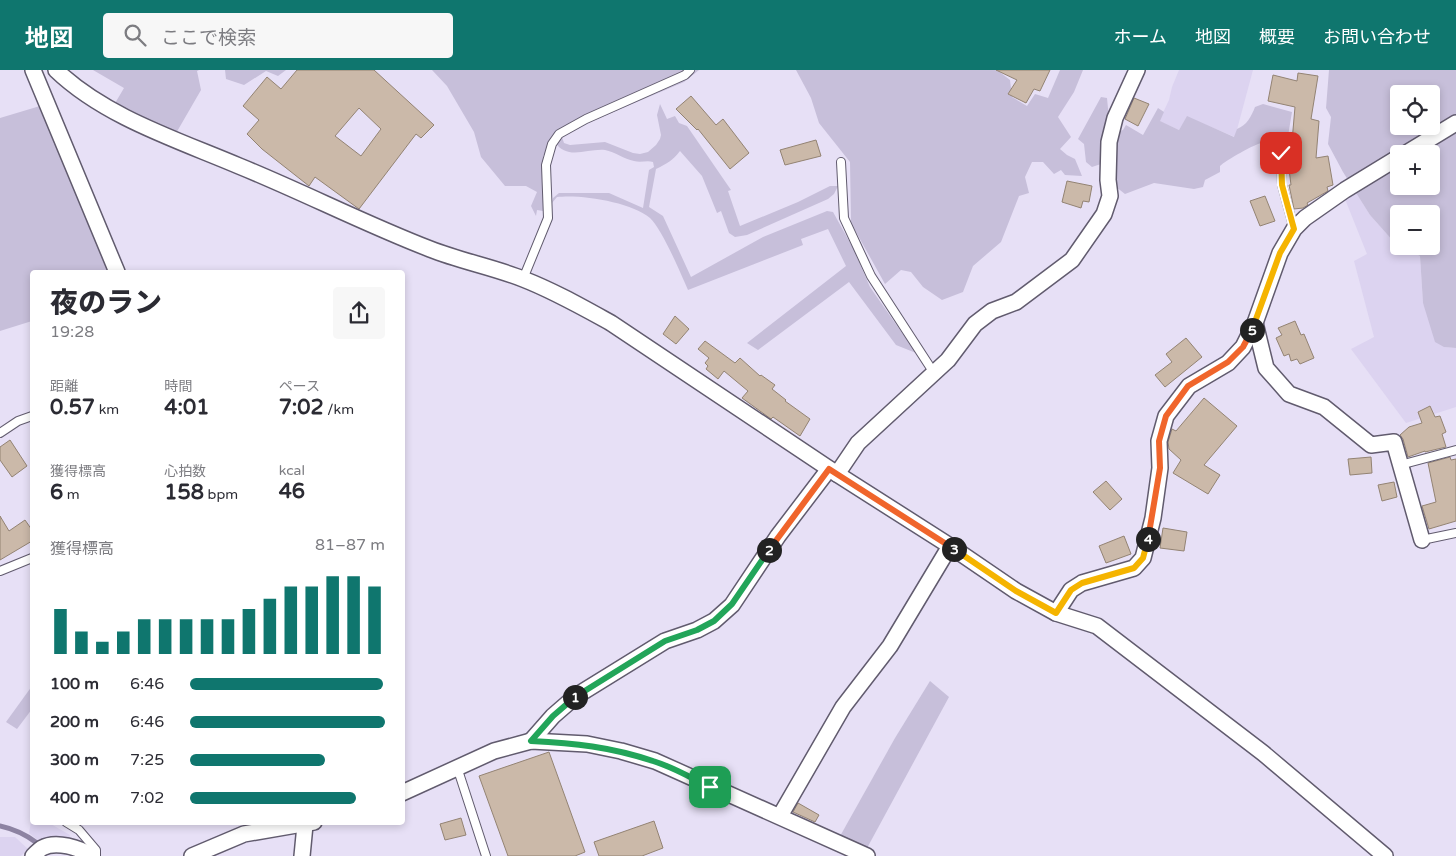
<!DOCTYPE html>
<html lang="ja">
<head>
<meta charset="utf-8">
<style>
  body { margin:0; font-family:"Varela Round","Noto Sans JP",sans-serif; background:#f7f7f7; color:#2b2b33; height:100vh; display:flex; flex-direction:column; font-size:19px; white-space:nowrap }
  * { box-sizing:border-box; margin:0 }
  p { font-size:16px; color:#7c7c81 }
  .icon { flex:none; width:28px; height:28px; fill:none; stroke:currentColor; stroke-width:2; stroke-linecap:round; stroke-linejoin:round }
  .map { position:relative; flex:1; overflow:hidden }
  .details { position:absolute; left:30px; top:200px; width:375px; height:555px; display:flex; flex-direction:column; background:#fff; border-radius:5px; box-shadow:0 2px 8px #0003 }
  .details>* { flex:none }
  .controls { position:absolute; left:1390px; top:15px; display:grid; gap:10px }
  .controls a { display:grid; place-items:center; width:50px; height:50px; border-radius:5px; background:#fff; box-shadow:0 2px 8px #0003; font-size:25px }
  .pin { position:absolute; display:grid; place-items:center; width:42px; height:42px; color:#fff; margin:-21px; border-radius:10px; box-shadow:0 2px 8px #0006 }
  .km { position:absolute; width:25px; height:25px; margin:-12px; border-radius:50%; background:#222; color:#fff; font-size:14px; line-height:25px; text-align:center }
  .round { display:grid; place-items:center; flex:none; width:52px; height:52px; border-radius:5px; background:#f7f7f7 }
  .summary { display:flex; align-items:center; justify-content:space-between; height:85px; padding:0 20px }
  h1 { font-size:28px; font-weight:800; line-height:38px }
  .stats { display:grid; grid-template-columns:repeat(3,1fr); gap:8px; height:85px; padding:5px 20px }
  .stats div { display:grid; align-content:center }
  .stats b { font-size:21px; font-weight:800 }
  .stats small { font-size:14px; font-weight:400 }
  .stats p { font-size:14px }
  .chart { height:140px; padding:10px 20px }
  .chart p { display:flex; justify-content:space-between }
  .chart svg { width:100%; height:90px; margin-top:5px; stroke:#0f766e; stroke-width:6 }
  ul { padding:0 20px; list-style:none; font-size:16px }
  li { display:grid; grid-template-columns:80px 60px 1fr; align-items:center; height:38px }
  li i { height:12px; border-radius:6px; background:#0f766e }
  header { display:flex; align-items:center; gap:30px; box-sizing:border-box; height:70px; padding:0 25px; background:#0f766e; color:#fff }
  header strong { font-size:24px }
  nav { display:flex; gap:28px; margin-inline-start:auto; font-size:18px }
  .search { width:350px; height:45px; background:#f7f7f7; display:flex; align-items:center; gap:12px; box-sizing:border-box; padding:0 18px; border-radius:5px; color:#7c7c81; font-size:19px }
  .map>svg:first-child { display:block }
  .built { fill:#dcd3f0 }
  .green { fill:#c7bfda; fill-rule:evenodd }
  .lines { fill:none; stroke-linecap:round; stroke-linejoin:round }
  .stream { stroke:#8d83a2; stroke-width:5 }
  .building { fill:#cbb9a9; stroke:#938373; fill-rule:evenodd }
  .lane-casing { stroke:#615b6e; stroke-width:10 }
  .street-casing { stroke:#615b6e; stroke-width:18 }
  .lane { stroke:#fff; stroke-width:8 }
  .street { stroke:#fff; stroke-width:15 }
  .split-1-casing { stroke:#fff; stroke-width:10 }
  .split-2-casing { stroke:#fff; stroke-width:10 }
  .split-3-casing { stroke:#fff; stroke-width:10 }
  .split-4-casing { stroke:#fff; stroke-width:10 }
  .split-5-casing { stroke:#fff; stroke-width:10 }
  .split-6-casing { stroke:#fff; stroke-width:10 }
  .split-1 { stroke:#22a559; stroke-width:6 }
  .split-2 { stroke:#22a559; stroke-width:6 }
  .split-3 { stroke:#f0652b; stroke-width:6 }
  .split-4 { stroke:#f5b400; stroke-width:6 }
  .split-5 { stroke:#f0652b; stroke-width:6 }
  .split-6 { stroke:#f5b400; stroke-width:6 }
</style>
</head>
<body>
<header>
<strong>地図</strong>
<div class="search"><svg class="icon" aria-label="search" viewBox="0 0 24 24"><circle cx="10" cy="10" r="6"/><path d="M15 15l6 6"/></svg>ここで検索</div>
<nav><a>ホーム</a><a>地図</a><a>概要</a><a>お問い合わせ</a></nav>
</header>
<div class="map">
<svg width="1456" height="786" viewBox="0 0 1456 786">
  <rect width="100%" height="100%" fill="#e7e0f6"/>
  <g class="built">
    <polygon points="1179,0 1253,0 1235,67 1187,47 1179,60 1159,51 1169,30 1172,17"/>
    <polygon points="1356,122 1370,145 1394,172 1399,175 1399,176 1402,176 1420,186 1423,233 1444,277 1456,278 1456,337 1406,353 1351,279 1374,267 1354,191 1367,184 1345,129"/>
    <polygon points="32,746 32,752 49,753 70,765 68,773 39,771 29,763"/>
    <polygon points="0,767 15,767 28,779 21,786 0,786"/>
  </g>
  <g class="green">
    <polygon points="93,0 199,0 197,1 201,20 175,65 114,35 124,18"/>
    <polygon points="225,0 286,0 278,6 266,1 244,15 226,9"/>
    <path d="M432 0H699L684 12 578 57 562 67 564 73 570 75 605 72 633 83 640 84 648 82 656 75 660 69 661 65 657 45 660 34 667 49 675 46 679 53 687 56 731 120 728 121 740 156 798 132 830 116H838L834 124 828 129 747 165 735 167 729 163 721 141 717 143 702 106 680 81C672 91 668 93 656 99L649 137 663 146 691 207 763 167 827 141 833 142 853 178 870 217 916 283 896 275 849 212 758 280 747 273 846 196 828 159 801 169 803 175 688 220C681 204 662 159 650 148 632 132 580 124 557 127L552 133 553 128 559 123H609L643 138 649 100 654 97 653 92C647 90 641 93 634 91 624 89 615 82 605 80 588 78 567 91 555 72L549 76 543 86V141L537 140 536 146 531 136 537 122 526 116H505L481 87 474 62 447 16Z"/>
    <polygon points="796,0 997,0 1010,10 1012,27 1027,36 1035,24 1048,28 1060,0 1083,0 1074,22 1058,47 1071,67 1060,79 1067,85 1075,89 1082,106 1065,105 1061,100 1054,104 1043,92 1032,92 1025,107 1029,123 1019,126 1001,172 973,196 963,222 942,230 923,217 911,202 901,200 885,214 851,153 850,92 819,53 811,28"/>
    <path d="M1329 0H1456V278L1444 277 1435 272 1423 233 1420 186 1402 176H1431V144H1399V175L1394 172 1370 145 1343 102 1328 74 1331 47 1326 38ZM1399 24H1431V56H1399ZM1399 84H1431V116H1399Z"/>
    <path d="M1101 27 1107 28 1109 49 1118 62 1123 60 1126 55 1143 65 1158 38 1164 42 1160 51 1179 60 1187 46 1234 67 1237 59C1247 55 1251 47 1255 37L1263 34 1292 42 1286 78C1279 76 1269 72 1262 73 1256 73 1225 91 1220 96V102L1205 110 1203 117 1194 119 1154 113 1125 124 1111 113 1112 98 1101 94 1092 97 1086 92 1084 74 1078 69Z"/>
    <polygon points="40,36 108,202 32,202 32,251 0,261 0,48"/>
    <polygon points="930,611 949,627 866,780 839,768 895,668"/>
    <polygon points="32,616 32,639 17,659 6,652"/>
  </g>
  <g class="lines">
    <path class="stream" d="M0 756C14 759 25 764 37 773"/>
  </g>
  <g class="building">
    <path d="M297 0H374L434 55 421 68 416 64 359 139 315 107 309 116 262 79 247 64 259 50 243 36 267 7 281 19ZM359 38 381 59 361 86 335 66Z"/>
    <polygon points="996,0 1050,0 1040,21 1034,19 1026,33 1008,24 1017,10"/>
    <polygon points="1298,3 1318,6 1311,49 1319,51 1316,88 1328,86 1333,115 1327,117 1328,121 1307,133 1308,135 1303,138 1294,139 1289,115 1291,115 1287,83 1291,83 1295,37 1268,31 1273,5 1297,11"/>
    <polygon points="691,26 716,55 723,49 749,83 730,99 698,59 697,60 676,39"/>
    <polygon points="1134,28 1149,34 1138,56 1125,49"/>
    <polygon points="816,70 821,86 785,95 780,80"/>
    <polygon points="1067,111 1092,116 1089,132 1083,131 1081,138 1062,132"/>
    <polygon points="1265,126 1275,151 1260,156 1250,131"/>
    <polygon points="675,246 689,259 676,274 663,264"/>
    <polygon points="1295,251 1301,265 1304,264 1314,288 1300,294 1297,289 1291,291 1289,284 1284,286 1276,268 1282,265 1278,258"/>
    <polygon points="1186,268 1202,287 1165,317 1155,305 1172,292 1166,284"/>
    <polygon points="705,271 735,293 740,288 760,306 761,305 775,315 772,319 786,330 785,331 810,349 800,366 773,347 771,349 742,328 748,321 724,301 718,309 706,299 708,296 705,293 709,288 698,279"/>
    <polygon points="1204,328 1237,356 1204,395 1220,405 1208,424 1173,403 1181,390 1169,379 1168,372 1172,359 1176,361"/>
    <polygon points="1430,336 1435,347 1440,346 1446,362 1442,364 1446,377 1425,382 1425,381 1408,387 1403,369 1400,365 1409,357 1422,353 1418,342"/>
    <polygon points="10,370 27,396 12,407 0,390 0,377"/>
    <polygon points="1371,387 1372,403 1350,405 1348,389"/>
    <polygon points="1450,387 1451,390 1456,389 1456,451 1429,459 1422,436 1436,432 1428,393"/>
    <polygon points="1106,411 1122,429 1110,440 1093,422"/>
    <polygon points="1394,412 1397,427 1382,431 1378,415"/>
    <polygon points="0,446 9,461 25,450 32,460 32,471 0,490"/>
    <polygon points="1163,458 1187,462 1184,481 1160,478"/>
    <polygon points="1124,466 1131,484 1106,493 1099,476"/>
    <polygon points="549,682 585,782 575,786 508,786 479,706"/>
    <polygon points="798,733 819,745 815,752 793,742"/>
    <polygon points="461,748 466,765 445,770 440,754"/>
    <polygon points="654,751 663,778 642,786 599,786 594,772"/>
  </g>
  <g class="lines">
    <g class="lane-casing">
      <g id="lane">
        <polyline points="1281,83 1282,115 1294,159"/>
        <polyline points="841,92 844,148 871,206 934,303"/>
        <polyline points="523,209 548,148 546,95 552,74 559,64 586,49 685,5 690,0"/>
        <polyline points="0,363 18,351 32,346"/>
        <polyline points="1400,395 1456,380"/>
        <polyline points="1422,470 1456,463"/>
        <polyline points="0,501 32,488"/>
        <polyline points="457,697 486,786"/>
        <polyline points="66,752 79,760 96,780 96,786"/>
      </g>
    </g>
    <g class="street-casing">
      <g id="street">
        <polyline points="33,0 117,202"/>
        <path d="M56 0C105 47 178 70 239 96 303 122 365 154 430 179 460 191 493 197 523 209 554 221 582 237 611 253L837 404 950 476 1016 521 1056 543 1097 556 1263 683 1385 786"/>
        <polyline points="1405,84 1456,53"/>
        <polyline points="1255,253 1266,298 1289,324 1324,337 1371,375 1394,372 1422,470"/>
        <polyline points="837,404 858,373 948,290 975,254 992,241 1016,232 1072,190 1104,144 1110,126 1108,110 1109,72 1115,48 1137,0"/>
        <polyline points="1056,543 1071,520 1082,513 1134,498 1143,488 1153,448 1160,398 1159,371 1166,346 1189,316 1228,293 1243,277 1255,253 1280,183 1294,159 1305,148 1345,120 1399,87"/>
        <polyline points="531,671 553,646 576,626 665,571 697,560 714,551 732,535 778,466 829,399"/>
        <polyline points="402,723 494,681 531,671 587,674 621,681 655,691 867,786"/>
        <polyline points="780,746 843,637 890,576 950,476"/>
        <path d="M33 786C36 783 39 780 42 778 56 770 80 778 92 786"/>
        <polyline points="192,786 244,764 314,752"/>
        <polyline points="302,786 305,755"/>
      </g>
    </g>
    <use href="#lane" class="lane"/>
    <use href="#street" class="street"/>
  </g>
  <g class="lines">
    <g class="split-1-casing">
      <path id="split-1" d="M575 627 553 646 531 671C574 673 611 677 653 691 673 697 691 708 710 717"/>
    </g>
    <g class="split-2-casing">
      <polyline id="split-2" points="575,627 665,571 697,560 714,551 732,534 769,480"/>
    </g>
    <g class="split-3-casing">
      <polyline id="split-3" points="769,480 829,399 954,479"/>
    </g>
    <g class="split-4-casing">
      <polyline id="split-4" points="954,479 1016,521 1056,543 1071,520 1082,513 1134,498 1143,488 1148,469"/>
    </g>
    <g class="split-5-casing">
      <polyline id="split-5" points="1148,469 1160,398 1159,371 1166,346 1188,316 1228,292 1243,277 1252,260"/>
    </g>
    <g class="split-6-casing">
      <polyline id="split-6" points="1252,260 1280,183 1294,159 1282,115 1281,83"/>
    </g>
    <use href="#split-1" class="split-1"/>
    <use href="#split-2" class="split-2"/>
    <use href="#split-3" class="split-3"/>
    <use href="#split-4" class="split-4"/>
    <use href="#split-5" class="split-5"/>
    <use href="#split-6" class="split-6"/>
  </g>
</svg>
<div class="controls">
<a><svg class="icon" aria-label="locate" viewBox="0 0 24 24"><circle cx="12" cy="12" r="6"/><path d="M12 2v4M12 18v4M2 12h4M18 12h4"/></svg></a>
<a>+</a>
<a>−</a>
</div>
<div class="pin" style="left:710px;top:717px;background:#1e9e55"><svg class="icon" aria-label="arrive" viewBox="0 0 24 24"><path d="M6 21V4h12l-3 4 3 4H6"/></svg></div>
<div class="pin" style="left:1281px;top:83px;background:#d93025"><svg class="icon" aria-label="check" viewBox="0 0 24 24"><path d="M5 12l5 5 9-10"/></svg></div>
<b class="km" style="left:575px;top:627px">1</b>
<b class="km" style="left:769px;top:480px">2</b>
<b class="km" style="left:954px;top:479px">3</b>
<b class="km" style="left:1148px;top:469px">4</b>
<b class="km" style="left:1252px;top:260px">5</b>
<section class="details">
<div class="summary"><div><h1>夜のラン</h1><p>19:28</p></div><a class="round"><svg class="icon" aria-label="share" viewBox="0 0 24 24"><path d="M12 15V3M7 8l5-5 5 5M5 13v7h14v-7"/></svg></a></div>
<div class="stats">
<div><p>距離</p><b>0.57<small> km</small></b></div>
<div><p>時間</p><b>4:01</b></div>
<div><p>ペース</p><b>7:02<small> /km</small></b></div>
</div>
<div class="stats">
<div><p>獲得標高</p><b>6<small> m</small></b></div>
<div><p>心拍数</p><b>158<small> bpm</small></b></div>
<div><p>kcal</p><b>46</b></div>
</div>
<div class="chart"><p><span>獲得標高</span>81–87 m</p>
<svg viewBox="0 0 160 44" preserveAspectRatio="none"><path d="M5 44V22M15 44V33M25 44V38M35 44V33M45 44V27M55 44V27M65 44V27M75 44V27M85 44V27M95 44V22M105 44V17M115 44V11M125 44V11M135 44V6M145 44V6M155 44V11"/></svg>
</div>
<ul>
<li><b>100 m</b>6:46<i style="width:99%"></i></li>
<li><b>200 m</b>6:46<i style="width:100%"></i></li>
<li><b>300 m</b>7:25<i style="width:69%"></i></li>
<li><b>400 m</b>7:02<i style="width:85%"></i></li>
</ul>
</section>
</div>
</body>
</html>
